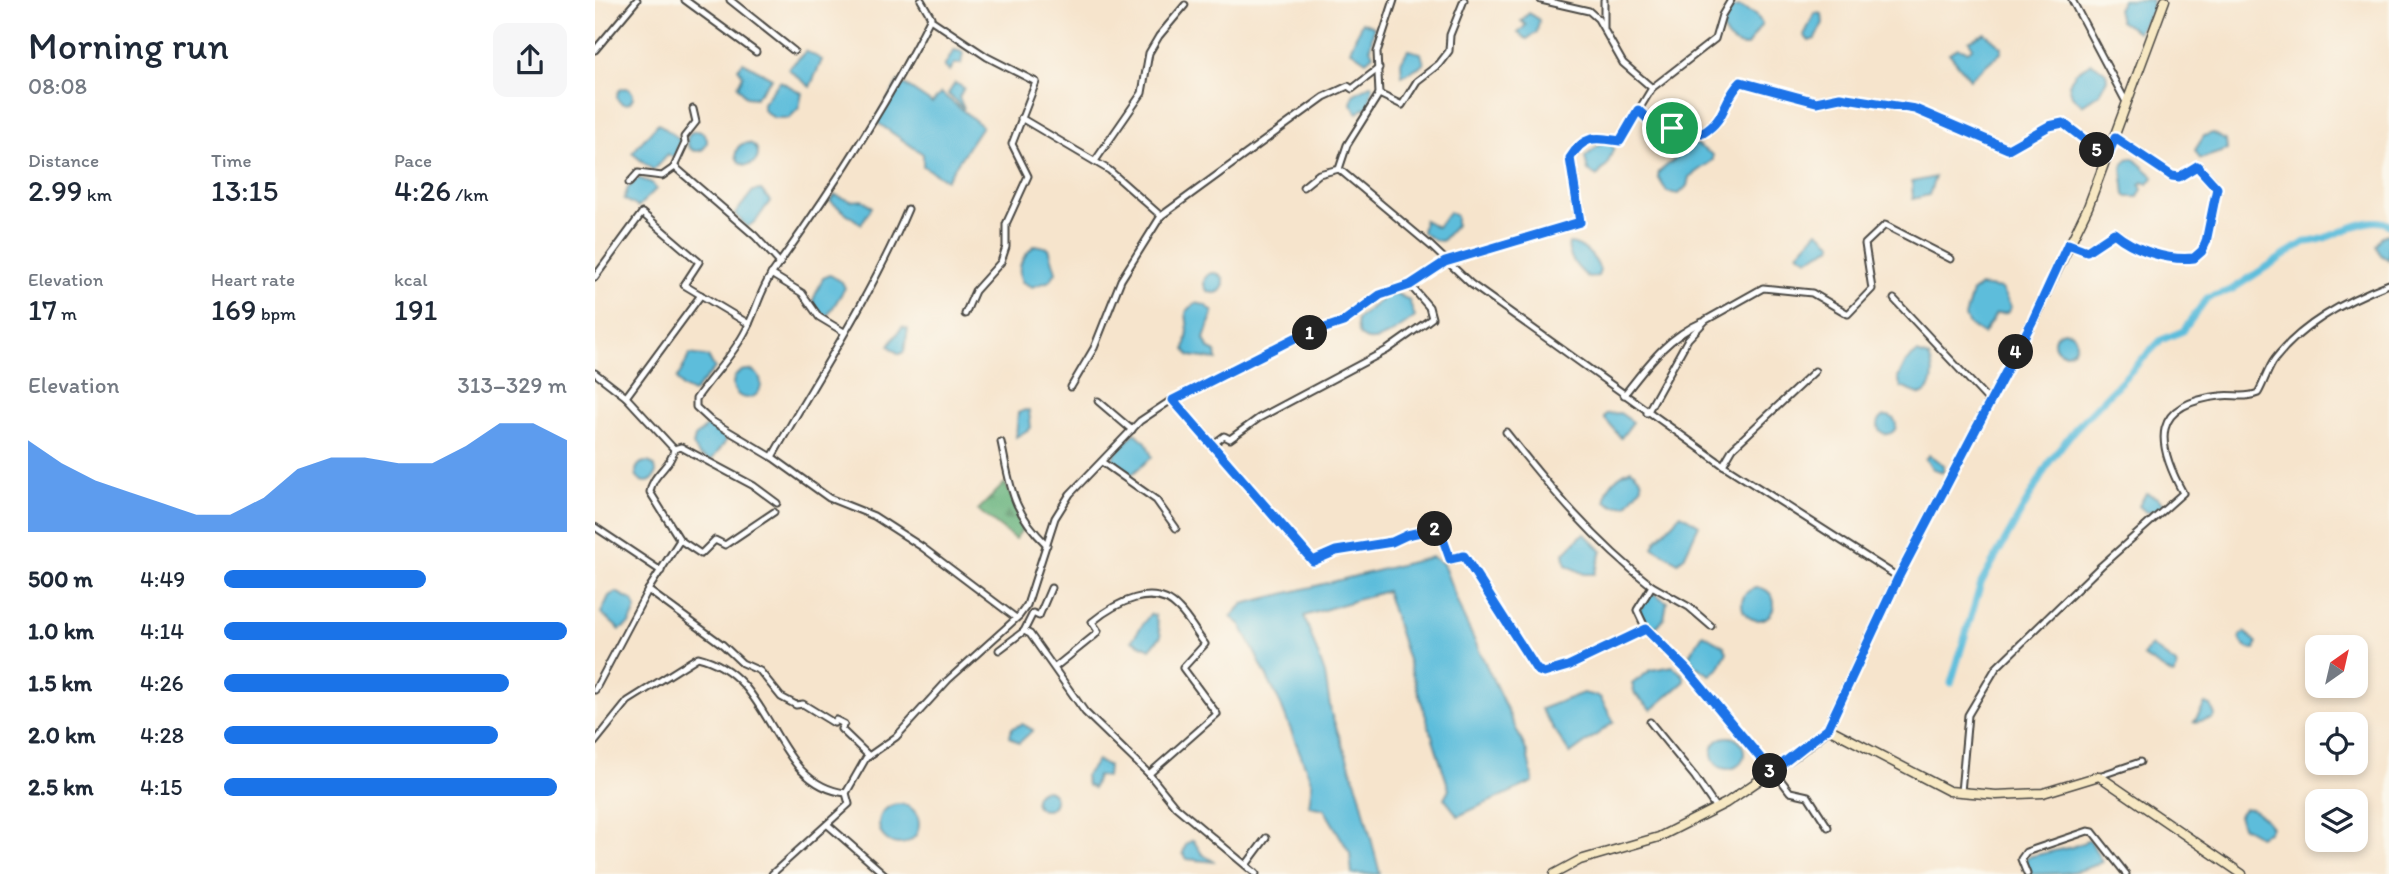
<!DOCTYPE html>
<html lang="en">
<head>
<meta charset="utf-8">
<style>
  body { margin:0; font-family:Itim,sans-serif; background:#f6f6f7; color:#1f2937; height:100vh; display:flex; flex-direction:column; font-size:26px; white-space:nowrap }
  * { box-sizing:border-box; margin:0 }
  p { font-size:23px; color:#747a83 }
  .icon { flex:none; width:38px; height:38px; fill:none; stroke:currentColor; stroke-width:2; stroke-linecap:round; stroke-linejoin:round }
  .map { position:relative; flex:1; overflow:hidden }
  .side { display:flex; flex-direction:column; background:#fff; width:595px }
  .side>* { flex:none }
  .needle { width:46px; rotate:34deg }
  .buttons { position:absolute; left:1710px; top:635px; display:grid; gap:14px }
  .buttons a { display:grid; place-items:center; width:63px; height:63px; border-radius:14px; background:#fff; box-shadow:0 4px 10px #0003; font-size:35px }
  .pin { position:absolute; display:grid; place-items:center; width:60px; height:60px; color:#fff; margin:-30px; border:4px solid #fff; border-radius:50%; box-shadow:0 2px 7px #0007 }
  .km { position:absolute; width:35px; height:35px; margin:-18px; border-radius:50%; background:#222; color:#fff; font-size:19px; line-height:35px; text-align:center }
  .round { display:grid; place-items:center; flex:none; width:74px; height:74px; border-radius:14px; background:#f6f6f7 }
  .headline { display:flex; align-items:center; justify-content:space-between; height:119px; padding:0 28px }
  h1 { font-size:38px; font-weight:600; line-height:52px }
  .stats { display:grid; grid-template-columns:repeat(3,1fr); gap:10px; height:119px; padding:7px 28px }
  .stats div { display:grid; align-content:center }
  .stats b { font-size:30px; font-weight:600 }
  .stats small { font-size:19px; font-weight:400 }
  .stats p { font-size:19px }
  .chart { height:196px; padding:14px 28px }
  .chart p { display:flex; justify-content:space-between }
  .chart svg { width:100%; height:126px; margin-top:7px; fill:#1a73e8; opacity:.7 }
  ul { padding:0 28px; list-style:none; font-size:23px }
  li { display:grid; grid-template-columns:112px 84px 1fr; align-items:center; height:52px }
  li i { height:18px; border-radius:9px; background:#1a73e8 }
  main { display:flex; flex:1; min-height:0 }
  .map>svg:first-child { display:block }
  .forest { fill:url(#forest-firs); stroke:#466e52; stroke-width:2 }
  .water { fill:#5dbddb; stroke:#447483; stroke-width:2 }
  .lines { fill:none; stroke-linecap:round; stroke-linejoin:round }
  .canal { stroke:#5dbddb; stroke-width:7 }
  .minor-casing { stroke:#494743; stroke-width:9 }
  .secondary-casing { stroke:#494743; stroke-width:11 }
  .minor { stroke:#fff; stroke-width:5 }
  .secondary { stroke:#f7e8c3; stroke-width:8 }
  .route-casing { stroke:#fff; stroke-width:14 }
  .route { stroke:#1a73e8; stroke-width:9 }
</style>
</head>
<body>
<main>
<section class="side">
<div class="headline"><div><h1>Morning run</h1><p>08:08</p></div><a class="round"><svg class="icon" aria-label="share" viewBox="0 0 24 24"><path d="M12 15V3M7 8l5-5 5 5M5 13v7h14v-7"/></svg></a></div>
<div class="stats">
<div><p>Distance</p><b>2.99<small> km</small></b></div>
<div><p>Time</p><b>13:15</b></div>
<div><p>Pace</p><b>4:26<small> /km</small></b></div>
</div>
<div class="stats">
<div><p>Elevation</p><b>17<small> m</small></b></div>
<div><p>Heart rate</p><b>169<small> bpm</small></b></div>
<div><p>kcal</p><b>191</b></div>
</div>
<div class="chart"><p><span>Elevation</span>313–329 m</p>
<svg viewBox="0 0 160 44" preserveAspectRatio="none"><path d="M0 44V12L10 20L20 26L30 30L40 34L50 38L60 38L70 32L80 22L90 18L100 18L110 20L120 20L130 14L140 6L150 6L160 12V44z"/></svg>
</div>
<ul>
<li><b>500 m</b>4:49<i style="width:59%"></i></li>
<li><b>1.0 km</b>4:14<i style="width:100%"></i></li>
<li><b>1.5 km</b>4:26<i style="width:83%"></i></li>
<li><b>2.0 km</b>4:28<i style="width:80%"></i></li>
<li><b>2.5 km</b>4:15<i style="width:97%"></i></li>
</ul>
</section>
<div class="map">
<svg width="1794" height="874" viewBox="0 0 1794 874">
  <defs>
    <pattern id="forest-firs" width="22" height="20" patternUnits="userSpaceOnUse" patternTransform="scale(1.75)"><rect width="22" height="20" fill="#62b079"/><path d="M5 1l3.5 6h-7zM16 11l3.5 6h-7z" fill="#518f63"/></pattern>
  </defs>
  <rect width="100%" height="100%" fill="#fbf7ec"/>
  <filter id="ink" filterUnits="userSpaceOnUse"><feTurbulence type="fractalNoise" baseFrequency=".0143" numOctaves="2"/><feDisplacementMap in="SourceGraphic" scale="14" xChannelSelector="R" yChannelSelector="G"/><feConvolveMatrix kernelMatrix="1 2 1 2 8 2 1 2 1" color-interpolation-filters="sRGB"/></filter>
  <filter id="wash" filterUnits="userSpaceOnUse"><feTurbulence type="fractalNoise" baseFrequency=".00686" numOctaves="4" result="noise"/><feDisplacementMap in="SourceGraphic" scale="28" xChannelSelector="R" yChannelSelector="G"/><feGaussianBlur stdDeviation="1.57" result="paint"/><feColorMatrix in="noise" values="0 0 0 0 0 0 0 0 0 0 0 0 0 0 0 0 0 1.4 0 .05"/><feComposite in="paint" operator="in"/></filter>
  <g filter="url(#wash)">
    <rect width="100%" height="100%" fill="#f6e4cc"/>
    <polygon class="forest" points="410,483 430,526 420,539 383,510"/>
    <g class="water">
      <polygon points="1527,0 1557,0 1557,11 1543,32 1525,21 1522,9"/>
      <path d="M1145 7 1161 14 1167 24 1152 46C1142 47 1131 40 1128 29L1134 9Z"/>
      <polygon points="934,13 944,20 942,32 932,39 923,33 931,25 926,21"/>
      <polygon points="1220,13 1227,14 1228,23 1220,39 1214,41 1209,35"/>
      <polygon points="767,22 779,27 775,48 778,55 771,61 755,50"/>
      <polygon points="1390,33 1407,47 1406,52 1375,79 1354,53 1363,48 1373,51 1378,47 1374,41"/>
      <polygon points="359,50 368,52 366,64 359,64 355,71 349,67"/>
      <polygon points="813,50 826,53 829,64 807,76 806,62"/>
      <polygon points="211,51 227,60 215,87 193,69"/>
      <polygon points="148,62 177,78 160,98 151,97 143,86 148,75 143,68"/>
      <polygon points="1497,63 1511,72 1512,79 1505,93 1487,105 1477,96 1474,85 1480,73"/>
      <polygon points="185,81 207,93 204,108 194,118 179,118 168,110 168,103"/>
      <polygon points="304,81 337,103 346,93 387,126 351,180 328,166 328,154 280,121"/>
      <polygon points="360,83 369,88 364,97 369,109 353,94"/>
      <polygon points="775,85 778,86 774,105 763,113 756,104 758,95"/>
      <circle cx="30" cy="96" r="8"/>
      <polygon points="63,123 85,140 79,158 73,154 58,170 37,153"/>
      <circle cx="102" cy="141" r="10"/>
      <polygon points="1618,133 1631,141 1632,150 1605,159 1600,150 1609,136"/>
      <polygon points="1009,141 1019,147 1012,165 1002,176 993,171 990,157"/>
      <polygon points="1099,143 1118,155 1118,160 1094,177 1092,186 1084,194 1072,192 1063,177 1064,172"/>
      <circle cx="152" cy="154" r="11"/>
      <polygon points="1538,158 1559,177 1553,184 1548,182 1545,185 1547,189 1543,197 1533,197 1530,195 1527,167 1532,159"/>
      <polygon points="1340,177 1334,195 1318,199 1317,182"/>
      <polygon points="43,178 57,183 61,189 43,207 29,199 33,188"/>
      <polygon points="166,190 175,201 161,221 152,227 140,214 158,191"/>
      <polygon points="240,195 256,201 268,200 277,207 266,224 235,201"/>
      <polygon points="854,212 861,216 861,225 847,241 839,240 827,232 829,220 842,227"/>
      <polygon points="1223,231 1238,243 1237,247 1213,259 1203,253"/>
      <polygon points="1792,234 1794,236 1794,260 1786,255 1781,246 1786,237"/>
      <path d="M974 243C988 244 1000 257 1005 270L1003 276 994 278C984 270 971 256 974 243Z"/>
      <path d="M440 245 454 248 461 272 455 281 437 287 427 282C420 266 429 255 440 245Z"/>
      <circle cx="619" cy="283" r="10"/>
      <polygon points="235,275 247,282 250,288 232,317 222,310 218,300 228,278"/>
      <polygon points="1385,286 1406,289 1416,307 1412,313 1401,314 1388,334 1374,325 1370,317 1377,292"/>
      <path d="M800 293 814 300 820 317C806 328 761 362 762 319L791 296Z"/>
      <polygon points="600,303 610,305 618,312 609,339 613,348 621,352 622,360 595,356 590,350 593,331 591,312"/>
      <polygon points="307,327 313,329 309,352 304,354 294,346"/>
      <circle cx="1470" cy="342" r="11"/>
      <path d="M1322 353 1334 357C1340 370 1340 389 1326 395L1306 387 1303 378 1311 362Z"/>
      <polygon points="95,354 113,357 120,368 98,393 88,388 82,379"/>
      <circle cx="152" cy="384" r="14"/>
      <polygon points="430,410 434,411 436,428 421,437 423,413"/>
      <polygon points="1025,413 1038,422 1026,438 1009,418 1011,414"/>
      <circle cx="1292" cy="425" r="9"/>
      <polygon points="114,425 126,432 131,441 116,461 104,455 98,445 100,437"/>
      <polygon points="540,433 551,442 557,457 536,475 518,460 519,454"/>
      <polygon points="1334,455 1349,465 1348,472 1338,469 1330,459"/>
      <circle cx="51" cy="472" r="10"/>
      <path d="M1036 469 1046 479 1047 486 1032 505 1019 506 1011 501C1010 486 1023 475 1036 469Z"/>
      <polygon points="1551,493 1563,498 1569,505 1562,511 1551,512 1544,506"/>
      <polygon points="1086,514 1104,525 1089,557 1083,562 1058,547 1062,539"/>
      <polygon points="989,533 1007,551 999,574 989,574 971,565 969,553"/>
      <polygon points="837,557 848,564 867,614 932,752 938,782 863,816 849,798 854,789 791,591 709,616 730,674 736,713 764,791 785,874 757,874 755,853 729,809 714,806 717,783 685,703 646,625 636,617 648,604"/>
      <circle cx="1163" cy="604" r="16"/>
      <polygon points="1055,591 1072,602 1069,619 1061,627 1047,621 1044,612"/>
      <polygon points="21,592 38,601 41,609 35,623 25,630 6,613 14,596"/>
      <polygon points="555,614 560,615 566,636 555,649 537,640"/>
      <path d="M1650 632 1662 643 1660 650C1651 649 1646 645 1645 636Z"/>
      <polygon points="1108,634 1129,646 1132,652 1123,669 1115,675 1099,665 1094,655"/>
      <polygon points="1556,646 1581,664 1582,670 1578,675 1548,656"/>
      <polygon points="1078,666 1089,676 1089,682 1057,710 1040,694 1037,684 1056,670"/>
      <polygon points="988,693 1005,697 1019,722 975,754 946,709"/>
      <polygon points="1610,704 1616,706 1620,715 1617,719 1599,722"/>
      <polygon points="427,724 438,730 424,743 415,737 417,728"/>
      <circle cx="1133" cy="753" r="16"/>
      <polygon points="502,761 513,766 512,777 502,776 498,788 492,785 490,776"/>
      <circle cx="450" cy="800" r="10"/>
      <circle cx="304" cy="824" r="20"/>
      <path d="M1649 809C1660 806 1669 818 1676 827L1673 832 1664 836 1647 826 1643 816Z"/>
      <polygon points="598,840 607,854 620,862 592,859 588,853 591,844"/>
      <path d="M1495 840 1507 862C1483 874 1463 874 1436 874L1430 861 1432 857 1477 847Z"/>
    </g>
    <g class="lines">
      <path class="canal" d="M1356 683 1386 583 1455 461 1479 430 1566 340 1588 331 1612 298 1636 290 1710 242C1734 243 1773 211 1794 225"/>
    </g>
  </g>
  <g filter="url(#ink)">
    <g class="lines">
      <g class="minor-casing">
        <g id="minor">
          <polyline points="90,0 161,52"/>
          <polyline points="135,0 199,51"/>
          <path d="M326 0 336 17C292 105 236 191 178 272 166 288 161 311 151 330 138 356 117 375 101 399V407L115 420 177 457 234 498 279 516 327 547 421 618"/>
          <polyline points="946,0 994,11 1003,19 1028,63 1057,88"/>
          <polyline points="1009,0 1009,28"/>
          <polyline points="1477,0 1531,102"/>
          <polyline points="335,19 392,57 441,82 417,144 433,176 411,224 411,247 406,262 380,291 370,314"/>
          <polyline points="0,50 42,0"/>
          <polyline points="784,94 807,105 822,81 844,64 854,51 855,35 869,0"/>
          <path d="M1043 110 1062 128 1108 133C1133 119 1127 100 1146 82L1221 101 1245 97 1320 109 1413 148 1454 126 1468 123 1512 157"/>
          <polyline points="426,118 514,170 566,216"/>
          <polyline points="500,161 547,93 554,53 564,36 590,5"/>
          <polyline points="79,167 90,143 89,137 101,122 98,109"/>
          <polyline points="744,169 836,246 876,284 1128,465 1303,577"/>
          <polyline points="34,183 43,173 67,176 80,167 160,236 185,263"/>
          <polyline points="708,187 724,174 744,169 752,145 784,94 782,52 799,0"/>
          <path d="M1473 244 1492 251 1519 233C1540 250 1572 260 1599 258L1607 251 1611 242 1622 193 1618 181 1603 166 1584 177 1577 176 1520 137"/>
          <polyline points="176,274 207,293 224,317 249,332"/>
          <polyline points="0,277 47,213 104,262 89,285 154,324"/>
          <polyline points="1299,299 1395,402"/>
          <path d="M0 373 31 397 79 449C77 466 57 474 55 492L85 540 53 590 0 690"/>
          <polyline points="476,387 499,348 526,280 566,216 729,97 753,86 757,89 784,68"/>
          <path d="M1029 395C1053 365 1071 338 1107 322"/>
          <polyline points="31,397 106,295"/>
          <polyline points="578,400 718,561 741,551 797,542 812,535 844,528 855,559 869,556 942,670 949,673 973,666 1051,629 1092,670 1177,772"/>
          <polyline points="503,401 537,430"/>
          <polyline points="1052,413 1093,339 1111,320 1168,288 1217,293 1253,314 1277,289 1270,244 1290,225 1356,259"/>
          <path d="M911 432C955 488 1000 542 1057 586"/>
          <path d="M406 442C416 488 416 510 452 545"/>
          <polyline points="617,445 629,436 635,439 664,418 792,350 833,321 837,318 834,307 815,285"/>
          <polyline points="79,449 86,447 159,486 182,503"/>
          <path d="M177 457C224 375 276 296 313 209"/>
          <polyline points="507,462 561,500 581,528"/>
          <polyline points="1128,465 1138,448 1220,371"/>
          <polyline points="0,527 66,571"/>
          <polyline points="85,540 106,554 120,540 130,545 179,512"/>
          <polyline points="53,590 128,645 147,663 165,671 186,697 201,705 208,704 239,723 241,720 249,724 246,729 274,756"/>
          <polyline points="1051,629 1042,610 1057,586 1094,607 1116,626"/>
          <polyline points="429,631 438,613 444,616 456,588"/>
          <path d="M404 650 429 631 435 634 490 712 554 774 622 714 588 668 610 644C601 633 594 619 584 609 559 582 520 603 497 622L503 631 500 635 459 668"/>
          <polyline points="1055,722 1100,777 1121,808"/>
          <path d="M0 742 33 701 103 657C182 676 175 784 251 793"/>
          <polyline points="1179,771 1195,792 1213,796 1233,827"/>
          <polyline points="554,774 580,806 661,874"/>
          <polyline points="1504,776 1545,762"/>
          <path d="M1366 792 1373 715 1401 668 1506 566 1588 493C1560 442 1556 404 1625 396 1639 394 1649 399 1663 393 1669 383 1673 368 1680 359 1708 323 1752 300 1794 284"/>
          <polyline points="233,825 289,874"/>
          <polyline points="651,865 671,838"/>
          <path d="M177 874 254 804 251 793 271 758 301 737 353 680 424 616 432 605 460 518 475 494 545 421 575 401 700 338 748 322 785 295 815 285 850 262 984 222 975 158C989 135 1000 137 1025 141L1057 88 1120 39 1127 15 1136 0"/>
          <polyline points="1432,874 1426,859 1431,852 1493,831 1498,832 1531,874"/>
        </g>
      </g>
      <g class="secondary-casing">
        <g id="secondary">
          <polyline points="1233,728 1354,791 1401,795 1448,793 1504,776 1647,874"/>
          <polyline points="959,874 985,860 1064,837 1131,803 1201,755 1231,731 1303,577 1438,320 1493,207 1570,0"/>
        </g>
      </g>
      <use href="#minor" class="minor"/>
      <use href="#secondary" class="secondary"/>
    </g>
  </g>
  <g class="lines" filter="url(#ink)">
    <g class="route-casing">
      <path id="route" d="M1146 82 1221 102 1245 97 1320 109 1413 149 1454 126 1468 123 1512 157 1520 138 1577 176 1584 177 1602 166 1622 188 1611 242 1607 251 1599 258C1573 261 1539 250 1519 233L1492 251 1473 244 1438 320 1303 578 1233 728 1177 772 1092 670 1051 629 973 666 949 673 942 670 869 556 855 559 844 528 812 535 797 542 741 551 718 561 578 400 700 338 748 322 785 295 815 285 850 262 985 222 975 158C989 135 999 137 1025 141L1043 110 1062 128 1108 133C1132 119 1127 100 1146 82Z"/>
    </g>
    <use href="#route" class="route"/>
  </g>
</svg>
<div class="buttons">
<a><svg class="needle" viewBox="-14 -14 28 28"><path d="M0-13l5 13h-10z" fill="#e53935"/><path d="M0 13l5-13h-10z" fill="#747a83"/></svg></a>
<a><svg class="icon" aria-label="locate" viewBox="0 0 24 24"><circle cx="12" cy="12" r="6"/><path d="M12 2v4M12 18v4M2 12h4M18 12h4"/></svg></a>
<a><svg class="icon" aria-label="layers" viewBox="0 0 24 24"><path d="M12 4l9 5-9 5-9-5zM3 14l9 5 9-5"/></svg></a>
</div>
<div class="pin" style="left:1077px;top:128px;background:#1e9e55"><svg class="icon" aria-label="arrive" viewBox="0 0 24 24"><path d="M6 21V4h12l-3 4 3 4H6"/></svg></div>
<b class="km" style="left:715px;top:333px">1</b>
<b class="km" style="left:840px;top:529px">2</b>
<b class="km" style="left:1175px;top:771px">3</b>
<b class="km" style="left:1421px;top:352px">4</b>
<b class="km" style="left:1502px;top:150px">5</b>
</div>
</main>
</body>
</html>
